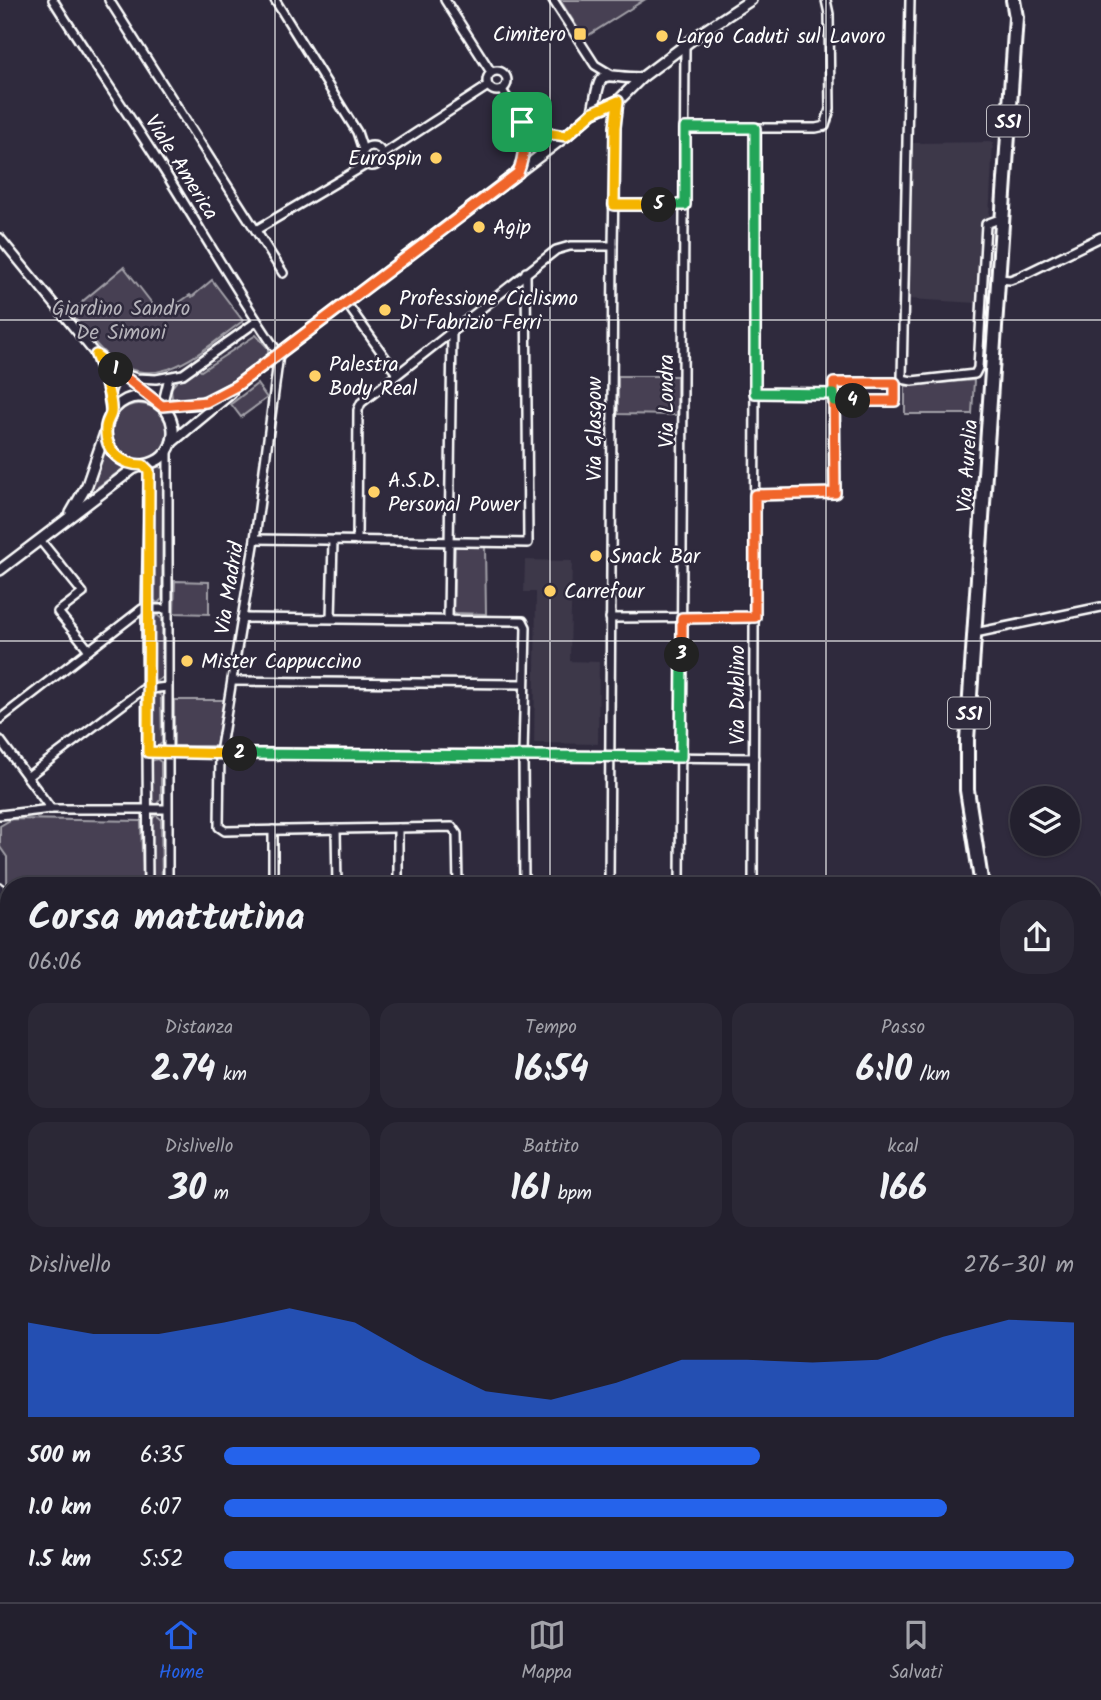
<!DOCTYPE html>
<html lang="it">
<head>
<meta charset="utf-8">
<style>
  body { margin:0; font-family:Kalam,sans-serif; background:#2b2836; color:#f1f3f6; height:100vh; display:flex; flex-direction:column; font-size:26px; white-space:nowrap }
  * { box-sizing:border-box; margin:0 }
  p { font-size:23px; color:#a3a3aa }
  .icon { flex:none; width:38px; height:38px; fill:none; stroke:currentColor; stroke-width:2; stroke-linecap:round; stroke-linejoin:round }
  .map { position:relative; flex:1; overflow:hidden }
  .sheet { position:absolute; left:0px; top:877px; width:1102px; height:726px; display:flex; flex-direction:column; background:#23202e; border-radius:28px 28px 0 0; box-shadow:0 2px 5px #0004,0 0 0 2px #403e4a }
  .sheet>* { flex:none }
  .tools { position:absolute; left:1010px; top:786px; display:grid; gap:14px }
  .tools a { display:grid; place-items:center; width:70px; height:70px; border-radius:50%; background:#23202e; box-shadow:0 2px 5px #0004,0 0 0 2px #403e4a; font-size:35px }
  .pin { position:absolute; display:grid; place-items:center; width:60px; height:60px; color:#fff; margin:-30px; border-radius:14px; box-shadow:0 4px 10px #0006 }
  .km { position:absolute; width:35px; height:35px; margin:-18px; border-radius:50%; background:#222; color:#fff; font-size:19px; line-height:35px; text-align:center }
  .round { display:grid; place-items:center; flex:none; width:74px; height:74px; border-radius:28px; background:#2b2836 }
  .overview { display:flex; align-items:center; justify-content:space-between; height:119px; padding:0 28px }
  h1 { font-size:38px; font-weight:800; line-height:52px }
  .stats { display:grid; grid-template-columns:repeat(3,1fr); gap:10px; height:119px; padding:7px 28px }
  .stats div { display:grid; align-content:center; border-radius:18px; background:#2b2836; text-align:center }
  .stats b { font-size:35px; font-weight:800 }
  .stats small { font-size:19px; font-weight:400 }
  .stats p { font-size:19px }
  .chart { height:196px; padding:14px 28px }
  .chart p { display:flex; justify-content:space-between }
  .chart svg { width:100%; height:126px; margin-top:7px; fill:#2563eb; opacity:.7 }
  ul { padding:0 28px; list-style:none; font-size:23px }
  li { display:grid; grid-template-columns:112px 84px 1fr; align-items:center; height:52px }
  li i { height:18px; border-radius:9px; background:#2563eb }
  .tab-bar { display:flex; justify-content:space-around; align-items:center; height:98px; border-top:2px solid #403e4a; background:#23202e; font-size:19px; color:#a3a3aa }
  .tab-bar a { display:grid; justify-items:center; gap:4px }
  .tab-bar .on { color:#2563eb }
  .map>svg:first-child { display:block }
  .built { fill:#3c3749 }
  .green { fill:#464152; stroke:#a2a0a8; stroke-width:2 }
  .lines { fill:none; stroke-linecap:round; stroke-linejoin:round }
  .stream { stroke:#a7a6ad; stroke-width:2 }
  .river { stroke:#6d6a77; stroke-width:12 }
  .minor-casing { stroke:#fff; stroke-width:12 }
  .tertiary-casing { stroke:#fff; stroke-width:14 }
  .primary-casing { stroke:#fff; stroke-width:18 }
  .minor { stroke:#2f2a3d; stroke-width:7 }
  .tertiary { stroke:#2f2a3d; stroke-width:9 }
  .primary { stroke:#2f2a3d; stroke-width:12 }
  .split-1-casing { stroke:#fff; stroke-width:14 }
  .split-2-casing { stroke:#fff; stroke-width:14 }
  .split-3-casing { stroke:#fff; stroke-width:14 }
  .split-4-casing { stroke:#fff; stroke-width:14 }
  .split-5-casing { stroke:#fff; stroke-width:14 }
  .split-6-casing { stroke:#fff; stroke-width:14 }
  .split-1 { stroke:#f0652b; stroke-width:9 }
  .split-2 { stroke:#f5b400; stroke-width:9 }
  .split-3 { stroke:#22a559; stroke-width:9 }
  .split-4 { stroke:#f0652b; stroke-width:9 }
  .split-5 { stroke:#22a559; stroke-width:9 }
  .split-6 { stroke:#f5b400; stroke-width:9 }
  .grid { fill:none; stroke:#fff; stroke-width:2; stroke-opacity:0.55 }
  .poi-dot { fill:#ffd166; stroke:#2f2a3d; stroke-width:2.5 }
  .labels { text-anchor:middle; stroke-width:5; stroke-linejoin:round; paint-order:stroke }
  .shield { fill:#2f2a3d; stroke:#c1bfc5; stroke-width:2 }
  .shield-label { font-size:19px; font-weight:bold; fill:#fff }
  .poi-label { font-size:21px; fill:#fff; stroke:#2f2a3d; text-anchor:start }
  .street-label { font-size:21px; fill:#fff; stroke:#2f2a3d }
  .park-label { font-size:21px; fill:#b5b3ba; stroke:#2f2a3d }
</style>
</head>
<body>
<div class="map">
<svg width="1101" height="1602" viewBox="0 0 1101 1602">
  <rect width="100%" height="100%" fill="#2f2a3d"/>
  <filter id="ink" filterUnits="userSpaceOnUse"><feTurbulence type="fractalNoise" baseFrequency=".0143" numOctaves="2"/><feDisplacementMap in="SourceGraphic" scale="14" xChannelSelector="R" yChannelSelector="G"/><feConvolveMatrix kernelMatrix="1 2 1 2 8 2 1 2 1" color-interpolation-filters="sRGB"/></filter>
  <g filter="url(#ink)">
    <g class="built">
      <polygon points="993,142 989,220 981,221 976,303 909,299 912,143"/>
      <polygon points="525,560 572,561 570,661 599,662 598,744 534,743 536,592 524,592"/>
    </g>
    <g class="green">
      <polygon points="560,0 644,0 584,38"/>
      <path d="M124 267 161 315 190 295 192 297 212 280 243 321C203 349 157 398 108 356 93 343 81 326 69 311L75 305H81L83 301Z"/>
      <polygon points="256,335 268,348 268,354 210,398 178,401 172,398 171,388 177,381 198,369 201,371"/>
      <polygon points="618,376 677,376 677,415 618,414"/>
      <polygon points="974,380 972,414 905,414 905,386"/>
      <polygon points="257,384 267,398 241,417 231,404"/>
      <circle cx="139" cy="432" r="28"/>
      <polygon points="104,447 111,458 125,467 98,487 98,493 86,502 95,482"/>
      <polygon points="158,466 163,469 162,599 158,603 152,600 152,469"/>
      <polygon points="455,546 485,546 486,614 453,613"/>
      <polygon points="175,581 209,582 209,614 174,613"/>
      <polygon points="157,615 162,619 162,678 155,682 152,678 152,619"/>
      <polygon points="157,693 161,696 162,743 156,748 151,745 151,697"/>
      <polygon points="174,700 224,700 216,746 174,746"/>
      <polygon points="157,759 161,762 161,799 156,805 151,800 151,761"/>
      <polygon points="156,815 161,819 162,885 152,885 151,820"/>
      <polygon points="12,819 141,821 143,885 9,886 8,1052 7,857 0,847 0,826"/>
    </g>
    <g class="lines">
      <polyline class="stream" points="1094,1379 1101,1382"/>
      <g class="river">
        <polyline points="1094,1309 1101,1312"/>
        <polyline points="387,1602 394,1594"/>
      </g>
      <g class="minor-casing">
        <g id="minor">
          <path d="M53 0C89 57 127 112 163 169 202 231 238 294 279 354L255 539 220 753 219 827 225 831 452 827 457 834 458 886"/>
          <polyline points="109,0 283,273"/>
          <polyline points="275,0 357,132 363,150"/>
          <polyline points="445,0 491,72"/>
          <polyline points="553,0 595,65 610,74"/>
          <circle cx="497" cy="81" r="10"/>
          <path d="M502 90C521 120 532 136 518 172"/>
          <polyline points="522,122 538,132 566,136"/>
          <polyline points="685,128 816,128 825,126 830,109 829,14 826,0"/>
          <polyline points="538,132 543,154"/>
          <polyline points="525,140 543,154"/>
          <circle cx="372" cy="156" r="10"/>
          <polyline points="382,155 488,86"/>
          <polyline points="613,205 685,205"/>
          <polyline points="256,230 367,164"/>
          <polyline points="0,238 96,355 122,374 137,378 156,379 183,374 256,322"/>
          <polyline points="999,279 1010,280 1021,276 1101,237"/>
          <polyline points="347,304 397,374"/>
          <polyline points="96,355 106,383 111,413"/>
          <polyline points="128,378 153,400"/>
          <polyline points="902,379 910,0"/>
          <polyline points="902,379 912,381 975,374 978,368 986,224 1002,218"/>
          <polyline points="110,393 114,382 122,374"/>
          <polyline points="755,393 833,394"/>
          <polyline points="162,406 169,377"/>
          <polyline points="168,450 168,886"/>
          <polyline points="143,465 149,471 149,477 146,609 148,886"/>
          <polyline points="755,495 835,493 834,383 895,383 895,401 834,401"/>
          <polyline points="255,539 528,543 526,272"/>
          <polyline points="40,540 83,593 58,612 89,650"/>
          <polyline points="357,541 358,410 361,403 556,250 570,246 613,246"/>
          <polyline points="242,618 523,621 526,627 523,755 524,886"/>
          <polyline points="331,618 333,541"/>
          <polyline points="610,618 755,617"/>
          <polyline points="448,619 452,332"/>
          <polyline points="975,633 1101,607"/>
          <polyline points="232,681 524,684"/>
          <polyline points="0,719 142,609 167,609"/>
          <polyline points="0,740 51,809"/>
          <polyline points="147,752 754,758"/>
          <polyline points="27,777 142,690 167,687"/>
          <polyline points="0,815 51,809 167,809"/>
          <polyline points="336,829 337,886"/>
          <polyline points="273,830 273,886"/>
          <polyline points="398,886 398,828"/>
          <polyline points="609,886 613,246 615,127 618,101"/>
          <polyline points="680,886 685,45"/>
          <polyline points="753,886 756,128"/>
          <polyline points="0,888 9,1565"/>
          <polyline points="1094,1012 1101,1008"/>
          <polyline points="1094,1110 1101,1117"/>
          <polyline points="1094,1260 1101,1266"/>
          <polyline points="9,1594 9,1602"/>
          <polyline points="62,1602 64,1594"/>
          <polyline points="84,1602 86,1594"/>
        </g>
      </g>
      <g class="tertiary-casing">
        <g id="tertiary">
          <path d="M593 112C602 63 599 78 641 78"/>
          <polyline points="162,406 202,403 236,386 566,136 593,112 618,101 641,78 701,33 751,0"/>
          <polyline points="172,442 231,393"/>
          <polyline points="71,513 87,485 105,433"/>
          <path d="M0 570 133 469C142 464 153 465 162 457 179 442 176 413 156 402 111 377 79 455 139 466"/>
          <polyline points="1094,1339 1101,1342"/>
        </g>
      </g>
      <g class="primary-casing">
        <g id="primary">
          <polyline points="982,886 967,790 967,740 1016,17 1013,0"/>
          <polyline points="1066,1602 1068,1594"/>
        </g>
      </g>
      <use href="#minor" class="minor"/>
      <use href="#tertiary" class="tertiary"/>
      <use href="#primary" class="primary"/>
    </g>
  </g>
  <g class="lines" filter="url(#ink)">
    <g class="split-1-casing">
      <path id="split-1" d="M116 370 162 406 206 402 236 386 518 173C525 155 525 140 522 122"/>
    </g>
    <g class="split-2-casing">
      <path id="split-2" d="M116 370 96 355C101 367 113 400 111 413 110 418 106 422 106 428 104 451 122 465 143 465L149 471 148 752 240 754"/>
    </g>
    <g class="split-3-casing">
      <polyline id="split-3" points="240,754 681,757 682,655"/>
    </g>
    <g class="split-4-casing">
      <polyline id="split-4" points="682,655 682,618 755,617 755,495 835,493 834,383 895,383 895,401 853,401"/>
    </g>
    <g class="split-5-casing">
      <polyline id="split-5" points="659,205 685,205 685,128 755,128 755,393 834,394 834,401 853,401"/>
    </g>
    <g class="split-6-casing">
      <polyline id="split-6" points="522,122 538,132 566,136 593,112 618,101 615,127 614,205 659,205"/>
    </g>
    <use href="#split-1" class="split-1"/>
    <use href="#split-2" class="split-2"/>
    <use href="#split-3" class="split-3"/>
    <use href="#split-4" class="split-4"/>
    <use href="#split-5" class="split-5"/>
    <use href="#split-6" class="split-6"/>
  </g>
  <path class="grid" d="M275 0V886M550 0V886M826 0V886M0 320H1101M0 641H1101M0 961H9M1094 961H1101M0 1282H9M1094 1282H1101M275 1594V1602M550 1594V1602M826 1594V1602"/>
  <g class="poi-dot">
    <rect x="573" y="27" width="14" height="14" rx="3.5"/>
    <circle cx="662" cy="36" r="7"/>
    <circle cx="436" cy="158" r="7"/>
    <circle cx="479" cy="227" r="7"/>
    <circle cx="385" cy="310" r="7"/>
    <circle cx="315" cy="376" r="7"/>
    <circle cx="374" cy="492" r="7"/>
    <circle cx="596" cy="556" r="7"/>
    <circle cx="550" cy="591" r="7"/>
    <circle cx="187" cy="661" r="7"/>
  </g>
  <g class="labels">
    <g class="shield">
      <rect x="987" y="105.5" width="42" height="31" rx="5"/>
      <rect x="948" y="697.5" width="42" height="31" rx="5"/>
    </g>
    <g class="shield-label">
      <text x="1008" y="128">SS1</text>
      <text x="969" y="720">SS1</text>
    </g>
    <g class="poi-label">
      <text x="566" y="41" text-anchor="end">Cimitero</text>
      <text x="676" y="43">Largo Caduti sul Lavoro</text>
      <text x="422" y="165" text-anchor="end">Eurospin</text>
      <text x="493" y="234">Agip</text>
      <text x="399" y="305">Professione Ciclismo<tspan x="399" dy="24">Di Fabrizio Ferri</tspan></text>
      <text x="329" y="371">Palestra<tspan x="329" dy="24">Body Real</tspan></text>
      <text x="388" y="487">A.S.D.<tspan x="388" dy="24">Personal Power</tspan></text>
      <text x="610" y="563">Snack Bar</text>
      <text x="564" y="598">Carrefour</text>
      <text x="201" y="668">Mister Cappuccino</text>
    </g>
    <g class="street-label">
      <text transform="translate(182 167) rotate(58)" y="7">Viale America</text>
      <text transform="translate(666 401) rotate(-90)" y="7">Via Londra</text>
      <text transform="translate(594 429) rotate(-90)" y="7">Via Glasgow</text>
      <text transform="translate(967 466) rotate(-86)" y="7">Via Aurelia</text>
      <text transform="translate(229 588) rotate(-81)" y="7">Via Madrid</text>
      <text transform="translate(737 695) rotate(-90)" y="7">Via Dublino</text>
    </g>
    <g class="park-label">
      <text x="121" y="315">Giardino Sandro<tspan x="121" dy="24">De Simoni</tspan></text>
    </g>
  </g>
</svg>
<div class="tools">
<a><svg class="icon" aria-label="layers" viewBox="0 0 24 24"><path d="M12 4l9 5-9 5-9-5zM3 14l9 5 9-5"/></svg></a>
</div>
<div class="pin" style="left:522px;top:122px;background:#1e9e55"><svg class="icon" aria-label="arrive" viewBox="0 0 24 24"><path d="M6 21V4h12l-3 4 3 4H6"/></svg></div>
<b class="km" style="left:116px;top:370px">1</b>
<b class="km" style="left:240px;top:754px">2</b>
<b class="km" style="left:682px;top:655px">3</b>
<b class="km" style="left:853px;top:401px">4</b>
<b class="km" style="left:659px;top:205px">5</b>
<section class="sheet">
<div class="overview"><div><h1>Corsa mattutina</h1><p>06:06</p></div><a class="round"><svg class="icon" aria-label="share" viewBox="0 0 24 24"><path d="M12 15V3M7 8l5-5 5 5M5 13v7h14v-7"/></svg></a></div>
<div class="stats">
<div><p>Distanza</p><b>2.74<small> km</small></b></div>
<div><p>Tempo</p><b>16:54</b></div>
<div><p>Passo</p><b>6:10<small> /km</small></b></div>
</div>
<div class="stats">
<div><p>Dislivello</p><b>30<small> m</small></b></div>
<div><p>Battito</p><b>161<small> bpm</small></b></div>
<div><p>kcal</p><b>166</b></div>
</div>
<div class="chart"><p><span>Dislivello</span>276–301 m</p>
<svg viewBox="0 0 160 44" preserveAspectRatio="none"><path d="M0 44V11L10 15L20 15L30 11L40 6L50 11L60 24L70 35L80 38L90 32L100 24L110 24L120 25L130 24L140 16L150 10L160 11V44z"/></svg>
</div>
<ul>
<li><b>500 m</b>6:35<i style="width:63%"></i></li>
<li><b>1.0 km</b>6:07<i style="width:85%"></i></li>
<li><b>1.5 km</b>5:52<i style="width:100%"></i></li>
</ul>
</section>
</div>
<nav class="tab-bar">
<a class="on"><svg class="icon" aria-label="home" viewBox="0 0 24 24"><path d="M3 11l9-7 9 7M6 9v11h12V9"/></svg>Home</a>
<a><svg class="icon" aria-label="map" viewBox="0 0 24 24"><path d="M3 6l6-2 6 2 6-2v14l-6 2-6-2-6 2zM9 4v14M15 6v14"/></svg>Mappa</a>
<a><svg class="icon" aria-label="saved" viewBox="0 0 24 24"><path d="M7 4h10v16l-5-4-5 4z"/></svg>Salvati</a>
</nav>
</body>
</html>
